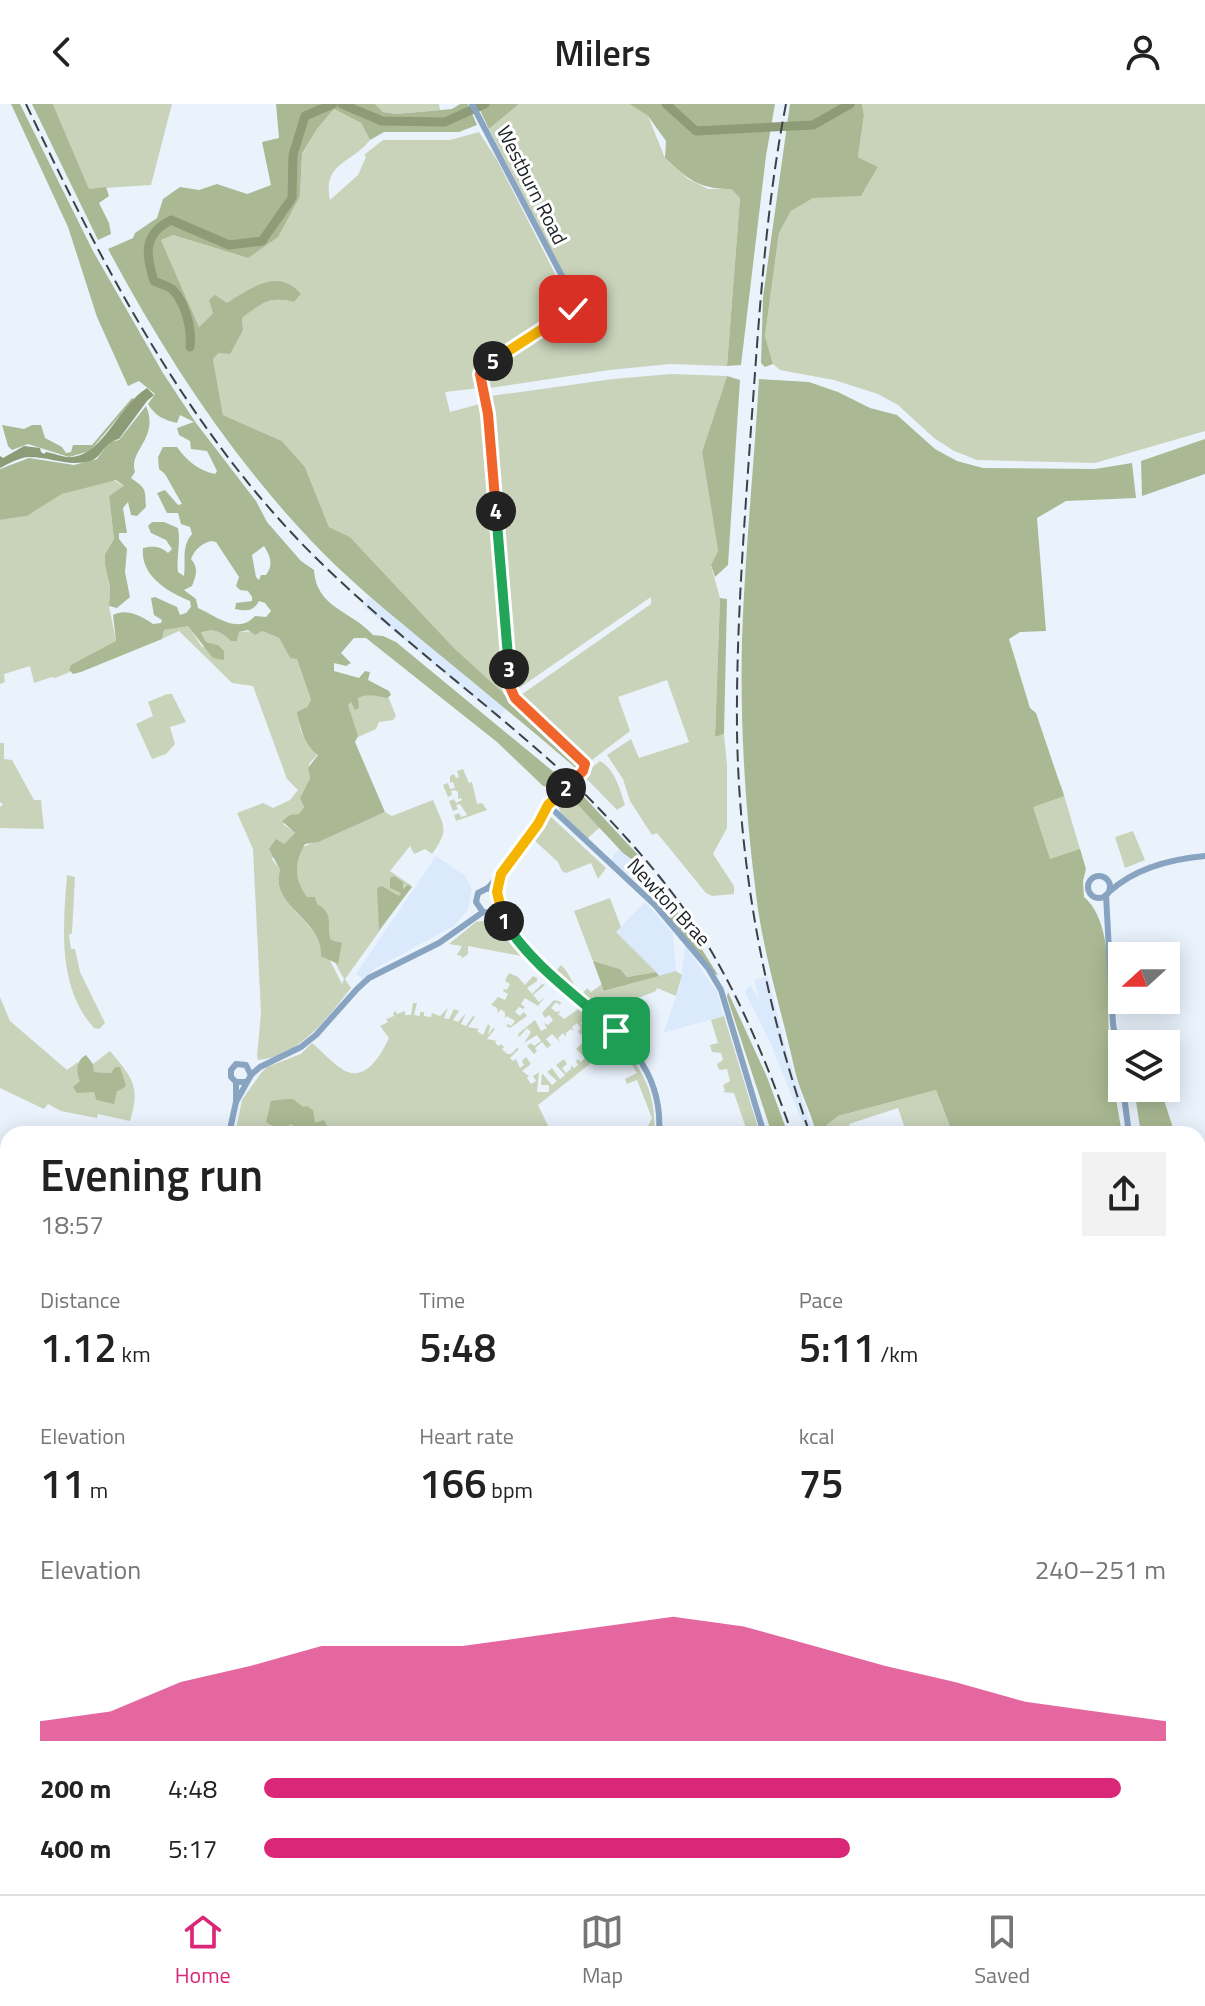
<!DOCTYPE html>
<html lang="en">
<head>
<meta charset="utf-8">
<style>
  body { margin:0; font-family:"Titillium Web",sans-serif; background:#f2f2f2; color:#222; height:100vh; display:flex; flex-direction:column; font-size:30px; white-space:nowrap }
  * { box-sizing:border-box; margin:0 }
  p { font-size:26px; color:#767676 }
  .icon { flex:none; width:44px; height:44px; fill:none; stroke:currentColor; stroke-width:2; stroke-linecap:round; stroke-linejoin:round }
  .map { position:relative; flex:1; overflow:hidden }
  .drawer { position:absolute; left:0px; top:1022px; width:1206px; height:768px; display:flex; flex-direction:column; background:#fff; border-radius:24px 24px 0 0; box-shadow:0 4px 20px #0003 }
  .drawer>* { flex:none }
  .needle { width:52px; rotate:249deg }
  .controls { position:absolute; left:1108px; top:838px; display:grid; gap:16px }
  .controls a { display:grid; place-items:center; width:72px; height:72px; border-radius:0px; background:#fff; box-shadow:0 4px 20px #0003; font-size:40px }
  .pin { position:absolute; display:grid; place-items:center; width:68px; height:68px; color:#fff; margin:-34px; border-radius:16px; box-shadow:0 4px 12px #0006 }
  .km { position:absolute; width:40px; height:40px; margin:-20px; border-radius:50%; background:#222; color:#fff; font-size:22px; line-height:40px; text-align:center }
  .round { display:grid; place-items:center; flex:none; width:84px; height:84px; border-radius:0px; background:#f2f2f2 }
  .headline { display:flex; align-items:center; justify-content:space-between; height:136px; padding:0 40px }
  h1 { font-size:44px; font-weight:600; line-height:60px }
  .metrics { display:grid; grid-template-columns:repeat(3,1fr); gap:12px; height:136px; padding:8px 40px }
  .metrics div { display:grid; align-content:center }
  .metrics b { font-size:40px; font-weight:600 }
  .metrics small { font-size:22px; font-weight:400 }
  .metrics p { font-size:22px }
  .chart { height:224px; padding:16px 40px }
  .chart p { display:flex; justify-content:space-between }
  .chart svg { width:100%; height:144px; margin-top:8px; fill:#db2777; opacity:.7 }
  ul { padding:0 40px; list-style:none; font-size:26px }
  li { display:grid; grid-template-columns:128px 96px 1fr; align-items:center; height:60px }
  li i { height:20px; border-radius:10px; background:#db2777 }
  header { display:flex; justify-content:space-between; align-items:center; height:104px; padding:0 40px; background:#fff; font-size:36px; font-weight:600 }
  .menu { display:flex; justify-content:space-around; align-items:center; height:112px; border-top:2px solid #e0e0e0; background:#fff; font-size:22px; color:#767676 }
  .menu a { display:grid; justify-items:center; gap:4px }
  .menu .on { color:#db2777 }
  .map>svg:first-child { display:block }
  .built { fill:#daeafc }
  .green { fill:#c9d3ba }
  .forest { fill:#aab993; fill-rule:evenodd }
  .water { fill:#8d9b76 }
  .lines { fill:none; stroke-linecap:round; stroke-linejoin:round }
  .stream { stroke:#8d9b76; stroke-width:2 }
  .river { stroke:#8d9b76; stroke-width:9 }
  .tertiary { stroke:#89a4c1; stroke-width:6 }
  .rail { stroke:#3d4146; stroke-width:2; stroke-dasharray:12 6; stroke-linecap:butt }
  .tertiary-bridge { stroke:#89a4c1; stroke-width:6 }
  .split-1-casing { stroke:#fff; stroke-width:16 }
  .split-2-casing { stroke:#fff; stroke-width:16 }
  .split-3-casing { stroke:#fff; stroke-width:16 }
  .split-4-casing { stroke:#fff; stroke-width:16 }
  .split-5-casing { stroke:#fff; stroke-width:16 }
  .split-6-casing { stroke:#fff; stroke-width:16 }
  .split-1 { stroke:#22a559; stroke-width:10 }
  .split-2 { stroke:#f5b400; stroke-width:10 }
  .split-3 { stroke:#f0652b; stroke-width:10 }
  .split-4 { stroke:#22a559; stroke-width:10 }
  .split-5 { stroke:#f0652b; stroke-width:10 }
  .split-6 { stroke:#f5b400; stroke-width:10 }
  .labels { text-anchor:middle; stroke-width:6; stroke-linejoin:round; paint-order:stroke }
  .street-label { font-size:20px; fill:#1c2024; stroke:#fff }
</style>
</head>
<body>
<header><svg class="icon" aria-label="back" viewBox="0 0 24 24"><path d="M15 5l-7 7 7 7"/></svg>Milers<svg class="icon" aria-label="person" viewBox="0 0 24 24"><circle cx="12" cy="8" r="4"/><path d="M4 21q1-7 8-7t8 7"/></svg></header>
<div class="map">
<svg width="1205" height="1790" viewBox="0 0 1205 1790">
  <rect width="100%" height="100%" fill="#eaf3fc"/>
  <g class="built">
    <polygon points="369,492 506,605 499,614 363,502"/>
    <polygon points="620,744 637,758 661,789 656,792 612,757 613,751"/>
    <polygon points="436,752 465,772 472,785 468,805 454,822 376,864 363,875 356,870"/>
    <polygon points="645,798 673,829 676,867 659,872 616,828"/>
    <polygon points="685,842 717,888 724,912 663,929 680,882"/>
    <polygon points="768,872 786,945 814,1030 807,1030 770,938 745,888 750,881 760,897 754,876"/>
  </g>
  <g class="green">
    <polygon points="53,0 172,0 151,81 89,85"/>
    <polygon points="375,0 439,0 440,6 396,10 383,8"/>
    <polygon points="519,0 629,0 648,12 665,54 688,75 708,85 731,85 740,94 727,262 670,260 610,266 490,284 485,276 489,264 573,211 578,198 489,25"/>
    <polygon points="862,0 1205,0 1205,327 1095,359 977,356 954,347 934,334 898,301 878,290 834,276 780,266 773,260 765,232 779,129 791,107 813,93 861,92 878,63 858,53 864,11"/>
    <path d="M334 5 361 19 370 36C353 59 322 58 330 96L358 71 366 53 364 51 383 36H450L479 28 497 56 568 195 566 206 477 264 479 284 445 288 450 308 483 299 507 587 502 590 454 544 350 433 329 423 305 363 282 337 223 311 213 255 243 226 242 214C263 199 268 192 294 198L301 190 247 187 213 209 199 223 161 136 173 131 248 154 300 92 302 51 317 25Z"/>
    <polygon points="671,270 727,272 702,348 718,447 711,462 720,494 715,633 724,630 727,661 727,724 713,750 734,782 734,790 712,792 706,789 657,729 652,731 630,697 623,675 607,651 631,635 639,654 689,638 667,576 618,593 630,627 592,656 589,656 518,593 651,500 651,493 518,585 513,580 491,292 613,275"/>
    <polygon points="112,375 125,383 109,392 114,435 105,450 105,461 110,483 109,502 116,537 69,566 70,568 55,574 52,573 34,579 30,562 4,570 5,578 0,580 0,416 27,412 62,390"/>
    <path d="M188 521 202 543 218 541 206 538 200 530C213 522 226 531 237 537L239 528 262 527 279 534 290 554H297L311 596C308 602 302 608 300 615 296 625 310 645 318 650L309 660 310 674 300 694 304 703 299 710 283 720 295 729 272 755 280 766C271 794 307 814 319 835 327 849 334 865 342 880L344 875 296 787 291 748 385 708 392 712 433 696C444 723 450 725 432 750L425 745 414 750 410 742 390 767 412 782 345 875 351 884C327 914 300 952 258 956L257 952 261 909 253 745 237 709 263 699 273 704 290 696 298 686 287 675 253 582 232 579 179 527 162 535 164 526Z"/>
    <polygon points="341,575 388,592 396,612 393,616 379,618 376,625 356,634"/>
    <polygon points="167,590 172,590 186,618 170,623 175,640 166,650 152,655 136,620 153,612 148,598"/>
    <polygon points="0,639 4,639 4,655 12,656 34,696 41,696 44,725 0,724 0,703 3,700 0,698"/>
    <path d="M600 657C615 665 620 686 625 701L617 706 583 671Z"/>
    <polygon points="463,665 469,679 472,678 477,700 482,699 487,706 456,717 454,711 459,709 461,713 467,711 460,700 456,701 458,705 453,707 449,697 454,695 456,699 462,696 461,694 458,695 458,688 455,686 451,687 452,691 448,693 443,681 448,679 450,685 455,684 453,678 450,679 450,672 454,670 456,674 459,673 457,667"/>
    <polygon points="1031,680 1061,681 1082,752 1058,767 1032,731"/>
    <polygon points="566,688 600,723 587,735 560,708 558,701"/>
    <polygon points="550,712 606,764 598,775 591,759 566,769 562,767 558,758 533,735"/>
    <polygon points="1133,727 1145,756 1125,764 1115,733"/>
    <path d="M67 771 75 773 72 829 69 831 71 845H75L80 868 105 919 99 925 94 924C57 883 63 822 67 771Z"/>
    <polygon points="610,794 621,823 616,828 656,868 627,873 620,865 593,857 574,807"/>
    <polygon points="490,816 502,823 521,852 468,842 468,850 461,855 462,852 457,851 462,842 449,840 476,818"/>
    <path d="M561 861C571 870 572 882 582 890L587 884 591 888 602 880 605 887 676 867 682 871 676 892 657 884 656 887 635 895 633 901 636 906 631 910 620 897 605 911 554 869Z"/>
    <polygon points="509,869 518,873 525,881 533,872 537,874 537,877 527,884 532,890 542,880 545,881 533,891 539,898 545,893 538,902 525,894 521,900 525,903 523,905 519,903 515,908 520,912 524,908 527,912 510,924 506,922 508,920 511,922 515,917 507,912 505,914 505,909 501,905 498,909 497,904 491,901 498,893 505,896 508,890 503,887 504,885 507,886 510,880 505,877"/>
    <path d="M0 893 10 917 67 966 78 958 82 987 94 988 96 996C108 1000 113 992 121 985L112 969 94 968 93 960 110 947C132 974 141 981 130 1017L98 1010 97 1014 61 1007 48 1000 44 1005 0 984Z"/>
    <polygon points="554,896 561,898 560,901 556,898 551,904 556,908 561,907 558,910 564,915 580,904 593,917 592,919 589,917 591,914 585,910 581,920 588,926 581,931 578,927 581,924 577,919 572,923 574,927 571,925 566,929 566,933 563,929 558,934 560,938 552,930 546,935 551,941 544,947 547,944 542,938 535,944 537,947 534,950 527,942 531,939 534,942 541,937 537,931 524,939 531,928 527,924 519,933 518,930 535,916 541,927 547,924 544,919 548,921 553,916 549,911 545,914 542,909"/>
    <path d="M413 899H417L414 911 420 912V908H424V912L431 913 432 909 440 912 448 904 444 914 449 915 454 905 459 907 453 916 458 918 466 909 461 920 466 922 473 912 475 913 468 923 479 925 477 927 483 931 488 920 490 922 488 931 493 924 495 925 487 935 497 937 495 939 499 942 501 940 504 943 502 945 507 950H511L517 944 519 945 510 954 513 957 516 955 520 964 524 961 522 957 526 953 531 960 522 967 529 972 527 974 531 980 536 977 533 972 539 968 537 988H549V981H541L542 969 552 981 557 977 547 968 552 964 560 975 565 971 556 961 564 955 567 960 562 964 566 969 571 965V961L574 964 578 961 576 957 578 955 581 958 585 954 576 945 584 938 588 943 584 949 588 953 593 950V945L595 947 601 942 591 934 594 931 599 937 609 934 606 928 601 930 597 927 604 924 610 927C638 961 657 982 654 1030L648 1022 652 1014 637 976 627 980 625 975 637 969 631 959 626 961 615 940 538 1001 552 1030H235L242 996 261 969 267 963 301 950 312 939C322 947 331 958 342 965 365 980 381 951 389 934L380 922 388 918 386 915 394 912 393 909 396 907 397 910 405 907V911H411Z"/>
    <polygon points="724,912 760,1030 748,1030 734,989 723,988 725,987 723,981 730,977 727,965 719,966 717,960 723,956 721,949 712,948 710,941 718,939 711,916"/>
    <polygon points="936,986 953,1030 907,1030 898,1004 849,1020 852,1030 831,1030 825,1021 838,1012"/>
    <polygon points="8,1108 8,1163 0,1168 0,1118"/>
    <polygon points="1205,1358 1205,1496 1198,1498 1198,1359"/>
    <polygon points="0,1577 8,1587 8,1755 0,1747"/>
    <polygon points="33,1782 176,1782 183,1790 41,1790"/>
    <polygon points="275,1782 433,1782 433,1783 425,1790 277,1790"/>
    <polygon points="1099,1782 1158,1782 1163,1790 1096,1790"/>
  </g>
  <g class="forest">
    <path d="M11 0H20L93 147 163 269 196 319 256 397 267 418 301 457 314 466C316 504 352 507 373 531L383 532 396 538 566 678 557 685 543 682 497 638 366 534H354L341 549 351 559 346 562 334 559V567L359 574 365 567 370 568 368 576 389 587 391 591 387 594C377 592 368 589 358 594L359 604 355 606 351 598 348 601 358 632 355 638 385 708 318 738 305 740C294 758 294 776 307 793H315L317 800C336 810 325 823 331 836L342 839 338 860 321 852C324 816 269 803 280 766L269 745 276 735 284 740 295 729 282 717 290 711 299 710 304 703 300 694 310 674 308 664 318 651C304 641 300 623 297 608L307 603 311 596 297 555 290 554 279 534 262 527 255 531 248 526 239 528 237 537H231C223 528 212 523 201 529L206 538 218 541 224 547V556L213 554 188 522 164 526 162 535 81 568 73 570 69 566 71 561 116 537 113 511C126 504 142 512 153 520L161 519 162 516 154 511 151 494 155 493 177 503 180 511 186 509 191 503 190 497C168 488 140 472 143 444 153 442 160 442 168 449L172 445 166 436 151 429 148 422 152 418H164L178 424C181 439 176 453 178 468L184 472C186 456 181 443 192 430L190 423 181 420 178 409H167L157 389 165 386 178 401 182 400 165 370 159 365 158 353 163 343H177C186 356 199 367 215 370L217 367 207 347 191 345 190 337 179 331 177 324 194 318 180 311 177 319C164 316 155 312 148 300L155 290 139 277 128 282 97 213 68 123ZM211 437 216 438 239 473 236 482 240 486 248 487 252 493V497L236 499 235 505C247 507 253 508 259 497L265 499 271 507 266 513 255 512C238 531 216 512 198 504L196 495 184 486 192 482C196 472 199 464 191 455 195 445 201 440 211 437ZM264 442C270 452 274 460 266 471H261L259 476 256 473 252 451Z"/>
    <polygon points="32,0 53,0 89,85 106,83 109,92 99,99 109,119 111,130 98,136"/>
    <path d="M276 0H375L383 8 396 10 452 5 460 0H468L477 21 459 28H384L370 36 361 19 334 5 317 25 302 50 300 92 278 133 248 154 173 131 161 136 199 223 213 209 209 196 215 191 227 199C251 184 278 163 301 190L294 198C268 192 263 199 242 214L243 226 230 250 219 249 213 255 223 311 282 337 305 363 329 423 350 433 454 544 578 658V666C529 624 479 583 429 542 393 512 357 483 324 450 236 361 167 255 108 145L133 134 135 129 157 114 163 95 180 83 199 86 217 80 247 90 271 81 262 38 279 34Z"/>
    <polygon points="477,0 519,0 489,25"/>
    <path d="M629 0H775L766 52 741 261 727 262 740 94 731 85C698 85 688 75 665 54L666 37 648 12Z"/>
    <polygon points="790,0 862,0 864,11 858,53 878,63 861,92 813,94 791,107 779,129 765,232 773,260 765,263 761,259 763,193"/>
    <polygon points="727,272 740,276 728,461 715,473 711,461 718,447 702,348"/>
    <path d="M759 275 809 278 838 288 870 304 897 311 935 345 957 357 983 364 1095 365 1132 359 1136 394 1066 397 1037 414 1046 527 1020 528 1009 535 1030 604 1036 609 1064 692 1033 703 1050 755 1080 745 1086 765 1083 777 1084 793C1117 821 1106 896 1109 937 1110 968 1117 999 1122 1030H953L936 986 838 1012 826 1021 831 1030H816C812 1009 800 989 795 967 782 908 763 850 756 790 745 706 740 620 742 535 745 448 754 362 759 275Z"/>
    <polygon points="132,294 134,295 90,347 69,353 28,340 12,346 8,342 2,321 24,325 32,321 41,321 45,334 62,343 66,349 71,348 73,341 92,341"/>
    <path d="M146 302C160 334 128 347 135 368L131 374C146 385 145 383 146 403L137 412 131 411 128 398 123 404 127 429H119V435L127 445 125 468 130 493 117 504 109 502 110 483 105 461V450L114 435 109 392 124 382 116 376 62 390 27 412 0 416V365L29 354 74 361 97 355 109 338 119 336Z"/>
    <polygon points="1205,335 1205,370 1142,392 1141,357"/>
    <polygon points="720,494 727,495 724,630 715,633"/>
    <polygon points="573,681 639,752 645,765 623,749 566,688"/>
    <polygon points="394,772 403,778 403,785 408,781 412,783 379,826 377,784 382,782 399,792 401,789 390,784 390,774"/>
    <polygon points="665,791 684,817 718,871 714,870 669,814 660,793"/>
    <polygon points="593,857 620,865 627,873 656,868 659,872 604,887"/>
    <polygon points="728,888 767,973 788,1030 772,1030 727,893"/>
    <path d="M86 951 93 960 94 968 111 969 115 963H120L126 982 117 988 114 1000 96 996 94 988 77 989 73 983 80 977C76 967 76 956 86 951Z"/>
    <polygon points="1134,984 1160,984 1175,1030 1141,1030"/>
    <polygon points="286,995 293,995 303,1003 307,1002 313,1006 315,1019 324,1016 331,1030 297,1030 294,1022 290,1020 286,1026 281,1027 266,1018 271,997"/>
  </g>
  <g class="water">
    <path d="M147 284 154 291 147 297 119 335C102 339 103 353 90 357 68 363 51 353 29 353 20 353 8 360 0 364V352L3 354 24 342 40 344 41 348 44 350 46 348C54 349 64 354 72 353 103 351 120 300 147 284Z"/>
    <polygon points="0,1747 8,1755 8,1782 33,1782 41,1790 0,1790"/>
  </g>
  <g class="lines">
    <g class="stream">
      <polyline points="1198,1234 1201,1233 1199,1223 1205,1222"/>
      <polyline points="440,1782 441,1790"/>
    </g>
    <g class="river">
      <polyline points="342,0 382,17 445,18 485,0"/>
      <polyline points="666,0 696,27 813,21 850,0"/>
      <path d="M190 243C192 225 186 199 172 185 167 181 160 180 154 177 146 151 142 131 171 116L229 141 262 137 292 94 293 51 305 12 333 0"/>
    </g>
    <g class="tertiary">
      <polyline points="472,0 575,197 571,208 489,259 482,265 480,270 488,310 510,583 515,594 582,656 585,660 583,667"/>
      <polyline points="548,701 655,801 708,864 721,886 764,1030"/>
      <circle cx="1099" cy="783" r="11"/>
      <path d="M488 784C517 753 536 714 565 685"/>
      <path d="M1110 787C1135 765 1171 755 1205 752"/>
      <polyline points="1106,791 1113,920 1122,977"/>
      <path d="M499 803 491 809 483 808 476 798 478 789 488 784 497 788C501 795 499 799 500 806 502 818 514 833 522 843 571 907 666 933 659 1030"/>
      <polyline points="251,971 260,963 301,943 316,931 357,885 369,874 439,839 483,808"/>
      <polyline points="1123,984 1129,1030"/>
      <polyline points="236,998 251,971 246,961 236,960 231,966 231,973 236,978 246,978"/>
      <polyline points="229,1030 236,998 236,978"/>
      <polyline points="1198,1069 1205,1068"/>
      <polyline points="1198,1273 1205,1272"/>
      <polyline points="1198,1599 1205,1597"/>
      <polyline points="821,1790 823,1782"/>
      <polyline points="1086,1790 1090,1782"/>
    </g>
    <g class="rail">
      <path d="M26 0C103 162 186 325 315 453 394 531 485 597 567 672 615 720 664 772 701 830 740 893 768 961 792 1030"/>
      <path d="M786 0C765 107 759 216 751 324 744 425 736 526 737 627 739 763 765 902 810 1030"/>
      <polyline points="1161,1782 1166,1790"/>
      <polyline points="1197,1782 1204,1790"/>
    </g>
    <polyline class="tertiary-bridge" points="565,685 583,667"/>
  </g>
  <g class="lines">
    <g class="split-1-casing">
      <path id="split-1" d="M504 817C533 863 576 891 616 927"/>
    </g>
    <g class="split-2-casing">
      <polyline id="split-2" points="504,817 497,788 501,770 538,720 548,701 566,684"/>
    </g>
    <g class="split-3-casing">
      <polyline id="split-3" points="509,565 510,583 515,594 585,660 583,667 566,684"/>
    </g>
    <g class="split-4-casing">
      <polyline id="split-4" points="496,407 509,565"/>
    </g>
    <g class="split-5-casing">
      <polyline id="split-5" points="493,257 482,265 480,270 488,310 496,407"/>
    </g>
    <g class="split-6-casing">
      <polyline id="split-6" points="493,257 573,205"/>
    </g>
    <use href="#split-1" class="split-1"/>
    <use href="#split-2" class="split-2"/>
    <use href="#split-3" class="split-3"/>
    <use href="#split-4" class="split-4"/>
    <use href="#split-5" class="split-5"/>
    <use href="#split-6" class="split-6"/>
  </g>
  <g class="labels">
    <g class="street-label">
      <text transform="translate(532 81) rotate(63)" y="7">Westburn Road</text>
      <text transform="translate(669 798) rotate(47)" y="7">Newton Brae</text>
    </g>
  </g>
</svg>
<div class="controls">
<a><svg class="needle" viewBox="-14 -14 28 28"><path d="M0-13l5 13h-10z" fill="#e53935"/><path d="M0 13l5-13h-10z" fill="#767676"/></svg></a>
<a><svg class="icon" aria-label="layers" viewBox="0 0 24 24"><path d="M12 4l9 5-9 5-9-5zM3 14l9 5 9-5"/></svg></a>
</div>
<div class="pin" style="left:616px;top:927px;background:#1e9e55"><svg class="icon" aria-label="arrive" viewBox="0 0 24 24"><path d="M6 21V4h12l-3 4 3 4H6"/></svg></div>
<div class="pin" style="left:573px;top:205px;background:#d93025"><svg class="icon" aria-label="check" viewBox="0 0 24 24"><path d="M5 12l5 5 9-10"/></svg></div>
<b class="km" style="left:504px;top:817px">1</b>
<b class="km" style="left:566px;top:684px">2</b>
<b class="km" style="left:509px;top:565px">3</b>
<b class="km" style="left:496px;top:407px">4</b>
<b class="km" style="left:493px;top:257px">5</b>
<section class="drawer">
<div class="headline"><div><h1>Evening run</h1><p>18:57</p></div><a class="round"><svg class="icon" aria-label="share" viewBox="0 0 24 24"><path d="M12 15V3M7 8l5-5 5 5M5 13v7h14v-7"/></svg></a></div>
<div class="metrics">
<div><p>Distance</p><b>1.12<small> km</small></b></div>
<div><p>Time</p><b>5:48</b></div>
<div><p>Pace</p><b>5:11<small> /km</small></b></div>
</div>
<div class="metrics">
<div><p>Elevation</p><b>11<small> m</small></b></div>
<div><p>Heart rate</p><b>166<small> bpm</small></b></div>
<div><p>kcal</p><b>75</b></div>
</div>
<div class="chart"><p><span>Elevation</span>240–251 m</p>
<svg viewBox="0 0 160 44" preserveAspectRatio="none"><path d="M0 44V38L10 35L20 26L30 21L40 15L50 15L60 15L70 12L80 9L90 6L100 9L110 15L120 21L130 26L140 32L150 35L160 38V44z"/></svg>
</div>
<ul>
<li><b>200 m</b>4:48<i style="width:95%"></i></li>
<li><b>400 m</b>5:17<i style="width:65%"></i></li>
</ul>
</section>
</div>
<nav class="menu">
<a class="on"><svg class="icon" aria-label="home" viewBox="0 0 24 24"><path d="M3 11l9-7 9 7M6 9v11h12V9"/></svg>Home</a>
<a><svg class="icon" aria-label="map" viewBox="0 0 24 24"><path d="M3 6l6-2 6 2 6-2v14l-6 2-6-2-6 2zM9 4v14M15 6v14"/></svg>Map</a>
<a><svg class="icon" aria-label="saved" viewBox="0 0 24 24"><path d="M7 4h10v16l-5-4-5 4z"/></svg>Saved</a>
</nav>
</body>
</html>
